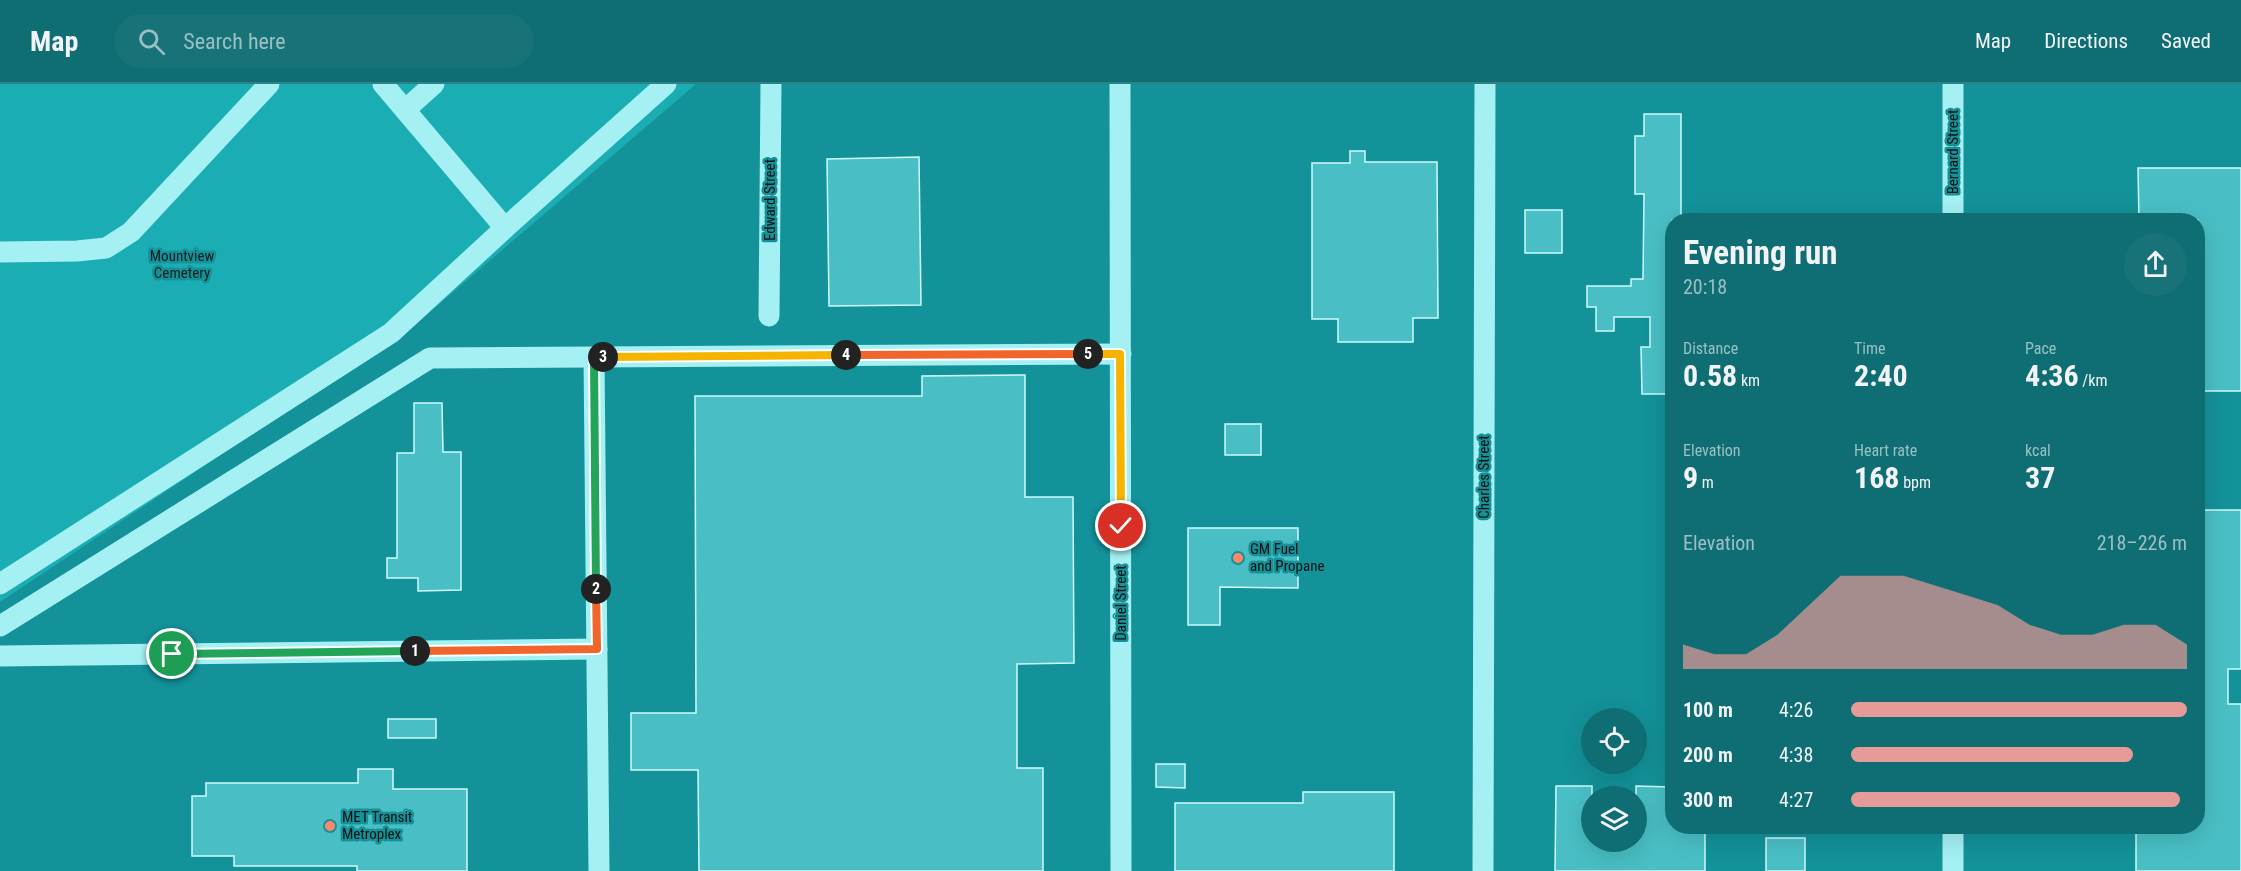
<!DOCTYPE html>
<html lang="en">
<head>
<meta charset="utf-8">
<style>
  body { margin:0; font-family:"Roboto Condensed",sans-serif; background:#177378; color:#f1f3f6; height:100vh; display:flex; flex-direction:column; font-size:22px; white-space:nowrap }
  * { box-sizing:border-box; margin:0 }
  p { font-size:20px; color:#9bc0c4 }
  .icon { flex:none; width:33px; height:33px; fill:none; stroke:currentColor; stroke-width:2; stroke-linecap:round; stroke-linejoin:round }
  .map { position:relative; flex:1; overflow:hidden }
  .sheet { position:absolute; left:1665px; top:129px; width:540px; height:621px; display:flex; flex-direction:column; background:#0e6e73; border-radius:24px; box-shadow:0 6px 24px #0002 }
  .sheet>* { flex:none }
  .controls { position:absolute; left:1581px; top:624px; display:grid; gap:12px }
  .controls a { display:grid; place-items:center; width:66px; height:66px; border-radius:50%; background:#0e6e73; box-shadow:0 6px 24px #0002; font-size:30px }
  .pin { position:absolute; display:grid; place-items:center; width:51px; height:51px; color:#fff; margin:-26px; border:3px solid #fff; border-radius:50%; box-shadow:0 2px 6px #0007 }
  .km { position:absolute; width:30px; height:30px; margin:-15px; border-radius:50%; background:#222; color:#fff; font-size:16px; line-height:30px; text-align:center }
  .round { display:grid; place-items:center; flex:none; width:63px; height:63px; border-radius:32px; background:#177378 }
  .overview { display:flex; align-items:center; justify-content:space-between; height:102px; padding:0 18px }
  h1 { font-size:33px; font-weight:700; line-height:45px }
  .stats { display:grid; grid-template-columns:repeat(3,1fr); gap:9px; height:102px; padding:6px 18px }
  .stats div { display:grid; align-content:center }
  .stats b { font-size:30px; font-weight:700 }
  .stats small { font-size:16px; font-weight:400 }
  .stats p { font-size:16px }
  .chart { height:168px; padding:12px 18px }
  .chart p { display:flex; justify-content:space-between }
  .chart svg { width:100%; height:108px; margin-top:6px; fill:#e69b98; opacity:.7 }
  ul { padding:0 18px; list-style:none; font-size:20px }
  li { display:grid; grid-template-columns:96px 72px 1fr; align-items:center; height:45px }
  li i { height:15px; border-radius:8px; background:#e69b98 }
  header { display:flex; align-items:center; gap:36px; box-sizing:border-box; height:84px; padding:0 30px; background:#0e6e73; border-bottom:2px solid #2e8185 }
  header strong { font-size:28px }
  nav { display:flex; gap:33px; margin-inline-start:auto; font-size:21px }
  .search { width:420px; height:54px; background:#177378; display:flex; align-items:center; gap:15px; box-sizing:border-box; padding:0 21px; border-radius:33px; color:#9bc0c4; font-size:22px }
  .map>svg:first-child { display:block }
  .green { fill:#1aadb3 }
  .building { fill:#49bfc5; stroke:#cdfbfd; stroke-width:1.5 }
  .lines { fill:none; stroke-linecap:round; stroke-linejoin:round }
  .minor { stroke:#a5f0f3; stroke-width:21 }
  .split-1-casing { stroke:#fff; stroke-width:12 }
  .split-2-casing { stroke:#fff; stroke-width:12 }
  .split-3-casing { stroke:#fff; stroke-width:12 }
  .split-4-casing { stroke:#fff; stroke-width:12 }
  .split-5-casing { stroke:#fff; stroke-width:12 }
  .split-6-casing { stroke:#fff; stroke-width:12 }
  .split-1 { stroke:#22a559; stroke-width:8 }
  .split-2 { stroke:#f0652b; stroke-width:8 }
  .split-3 { stroke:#22a559; stroke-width:8 }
  .split-4 { stroke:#f5b400; stroke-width:8 }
  .split-5 { stroke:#f0652b; stroke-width:8 }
  .split-6 { stroke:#f5b400; stroke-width:8 }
  .poi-dot { fill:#ff8668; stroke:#139299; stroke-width:2 }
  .labels { text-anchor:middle; stroke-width:5; stroke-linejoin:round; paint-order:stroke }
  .street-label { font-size:15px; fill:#111; stroke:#139299 }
  .park-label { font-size:15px; fill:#1a1d1d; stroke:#139299 }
  .poi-label { font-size:15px; fill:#111; stroke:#139299; text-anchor:start }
</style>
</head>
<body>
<header>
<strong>Map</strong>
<div class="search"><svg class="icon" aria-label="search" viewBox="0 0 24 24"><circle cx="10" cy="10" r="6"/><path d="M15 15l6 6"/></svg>Search here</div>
<nav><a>Map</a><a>Directions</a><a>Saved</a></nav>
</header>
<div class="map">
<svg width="2241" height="787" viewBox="0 0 2241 787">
  <rect width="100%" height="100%" fill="#139299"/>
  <polygon class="green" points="0,0 696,0 410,245 0,518"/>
  <g class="building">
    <polygon points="1644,30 1681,30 1681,136 1672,136 1672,310 1642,310 1641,263 1650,263 1650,233 1614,233 1614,247 1596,247 1596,223 1587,223 1587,202 1631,202 1631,195 1643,195 1644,110 1635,110 1635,52 1644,52"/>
    <polygon points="1350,67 1365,67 1365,78 1437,78 1438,234 1413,234 1413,258 1338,258 1338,235 1312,235 1312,79 1350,79"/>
    <polygon points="919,73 921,221 829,222 827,75"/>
    <polygon points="2138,84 2241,84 2241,307 2198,307 2198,136 2139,136"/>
    <rect x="1525" y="126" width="37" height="43"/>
    <polygon points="1025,291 1025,413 1073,413 1074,579 1017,580 1017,684 1043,684 1043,787 699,787 698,686 631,686 631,629 696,629 695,312 922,312 922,292"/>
    <polygon points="414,319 442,319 443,368 461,368 461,506 418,507 418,494 387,494 387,474 397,474 397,369 414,369"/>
    <rect x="1225" y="340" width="36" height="31"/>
    <polygon points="2198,426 2241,426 2241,585 2228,585 2228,620 2241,620 2241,787 2136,787 2136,742 2198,742"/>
    <polygon points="1188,444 1298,444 1298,504 1220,503 1220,541 1188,541"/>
    <rect x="388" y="635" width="48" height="19"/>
    <polygon points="1156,680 1185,680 1185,704 1156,703"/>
    <polygon points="358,685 393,685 393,705 467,705 467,787 357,787 357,782 234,782 234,772 192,772 192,712 206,712 206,699 358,699"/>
    <polygon points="1556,702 1592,702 1592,758 1636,758 1636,702 1672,703 1672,742 1705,742 1705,787 1555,787"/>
    <polygon points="1303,708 1394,708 1394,787 1175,787 1175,719 1303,719"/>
    <rect x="1766" y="754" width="39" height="33"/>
  </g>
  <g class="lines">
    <g class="minor">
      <polyline points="383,0 505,144 666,0"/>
      <polyline points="1120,0 1121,787"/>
      <polyline points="1953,0 1953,136"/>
      <polyline points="405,26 434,0"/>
      <polyline points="0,168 77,167 106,164 131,148 269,0"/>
      <polyline points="769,232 771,0"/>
      <polyline points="594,273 599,787"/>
      <polyline points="0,500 391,249 505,144"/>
      <polyline points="0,542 430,274 1121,270"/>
      <polyline points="0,572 597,565"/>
      <polyline points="1953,742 1953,787"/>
      <polyline points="1483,787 1485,0"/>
    </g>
  </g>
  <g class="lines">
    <g class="split-1-casing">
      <polyline id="split-1" points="172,570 415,567"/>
    </g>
    <g class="split-2-casing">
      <polyline id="split-2" points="415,567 597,565 596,505"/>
    </g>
    <g class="split-3-casing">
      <polyline id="split-3" points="596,505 594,273 603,273"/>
    </g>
    <g class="split-4-casing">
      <polyline id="split-4" points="603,273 846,271"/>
    </g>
    <g class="split-5-casing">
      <polyline id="split-5" points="846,271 1088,270"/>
    </g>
    <g class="split-6-casing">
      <polyline id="split-6" points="1088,270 1120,270 1121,442"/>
    </g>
    <use href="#split-1" class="split-1"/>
    <use href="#split-2" class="split-2"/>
    <use href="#split-3" class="split-3"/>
    <use href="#split-4" class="split-4"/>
    <use href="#split-5" class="split-5"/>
    <use href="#split-6" class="split-6"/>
  </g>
  <g class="poi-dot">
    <circle cx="1238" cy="474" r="6"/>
    <circle cx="330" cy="742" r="6"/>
  </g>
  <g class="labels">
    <g class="street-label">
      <text transform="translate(1953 68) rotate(-90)" y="5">Bernard Street</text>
      <text transform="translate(770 116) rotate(-90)" y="5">Edward Street</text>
      <text transform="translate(1484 393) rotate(-90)" y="5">Charles Street</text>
      <text transform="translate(1121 519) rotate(-90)" y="5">Daniel Street</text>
    </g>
    <g class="park-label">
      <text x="182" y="177">Mountview<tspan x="182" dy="17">Cemetery</tspan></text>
    </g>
    <g class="poi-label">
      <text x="1250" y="470">GM Fuel<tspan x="1250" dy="17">and Propane</tspan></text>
      <text x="342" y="738">MET Transit<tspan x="342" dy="17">Metroplex</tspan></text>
    </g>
  </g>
</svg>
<div class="controls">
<a><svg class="icon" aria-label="locate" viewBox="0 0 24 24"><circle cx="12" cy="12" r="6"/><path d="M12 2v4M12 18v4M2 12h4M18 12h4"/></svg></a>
<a><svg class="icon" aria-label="layers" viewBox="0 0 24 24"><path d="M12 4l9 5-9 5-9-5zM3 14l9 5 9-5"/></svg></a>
</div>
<div class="pin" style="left:172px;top:570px;background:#1e9e55"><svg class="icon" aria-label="arrive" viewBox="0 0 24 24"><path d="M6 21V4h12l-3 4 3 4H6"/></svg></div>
<div class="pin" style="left:1121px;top:442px;background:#d93025"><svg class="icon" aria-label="check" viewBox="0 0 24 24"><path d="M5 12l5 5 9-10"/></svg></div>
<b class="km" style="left:415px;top:567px">1</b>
<b class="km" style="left:596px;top:505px">2</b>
<b class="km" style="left:603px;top:273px">3</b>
<b class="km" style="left:846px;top:271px">4</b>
<b class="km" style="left:1088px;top:270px">5</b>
<section class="sheet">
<div class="overview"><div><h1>Evening run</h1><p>20:18</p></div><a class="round"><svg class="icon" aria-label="share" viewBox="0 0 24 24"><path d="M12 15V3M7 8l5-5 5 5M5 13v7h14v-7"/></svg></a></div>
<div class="stats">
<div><p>Distance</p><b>0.58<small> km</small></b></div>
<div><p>Time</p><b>2:40</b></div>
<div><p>Pace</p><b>4:36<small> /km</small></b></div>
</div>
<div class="stats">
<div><p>Elevation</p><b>9<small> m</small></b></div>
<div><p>Heart rate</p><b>168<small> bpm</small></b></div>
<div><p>kcal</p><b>37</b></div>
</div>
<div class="chart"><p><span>Elevation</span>218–226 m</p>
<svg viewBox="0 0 160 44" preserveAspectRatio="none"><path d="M0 44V34L10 38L20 38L30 30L40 18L50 6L60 6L70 6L80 10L90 14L100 18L110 26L120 30L130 30L140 26L150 26L160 34V44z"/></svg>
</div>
<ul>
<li><b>100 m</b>4:26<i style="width:100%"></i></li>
<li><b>200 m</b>4:38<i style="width:84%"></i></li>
<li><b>300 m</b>4:27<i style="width:98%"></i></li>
</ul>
</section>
</div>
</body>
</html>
